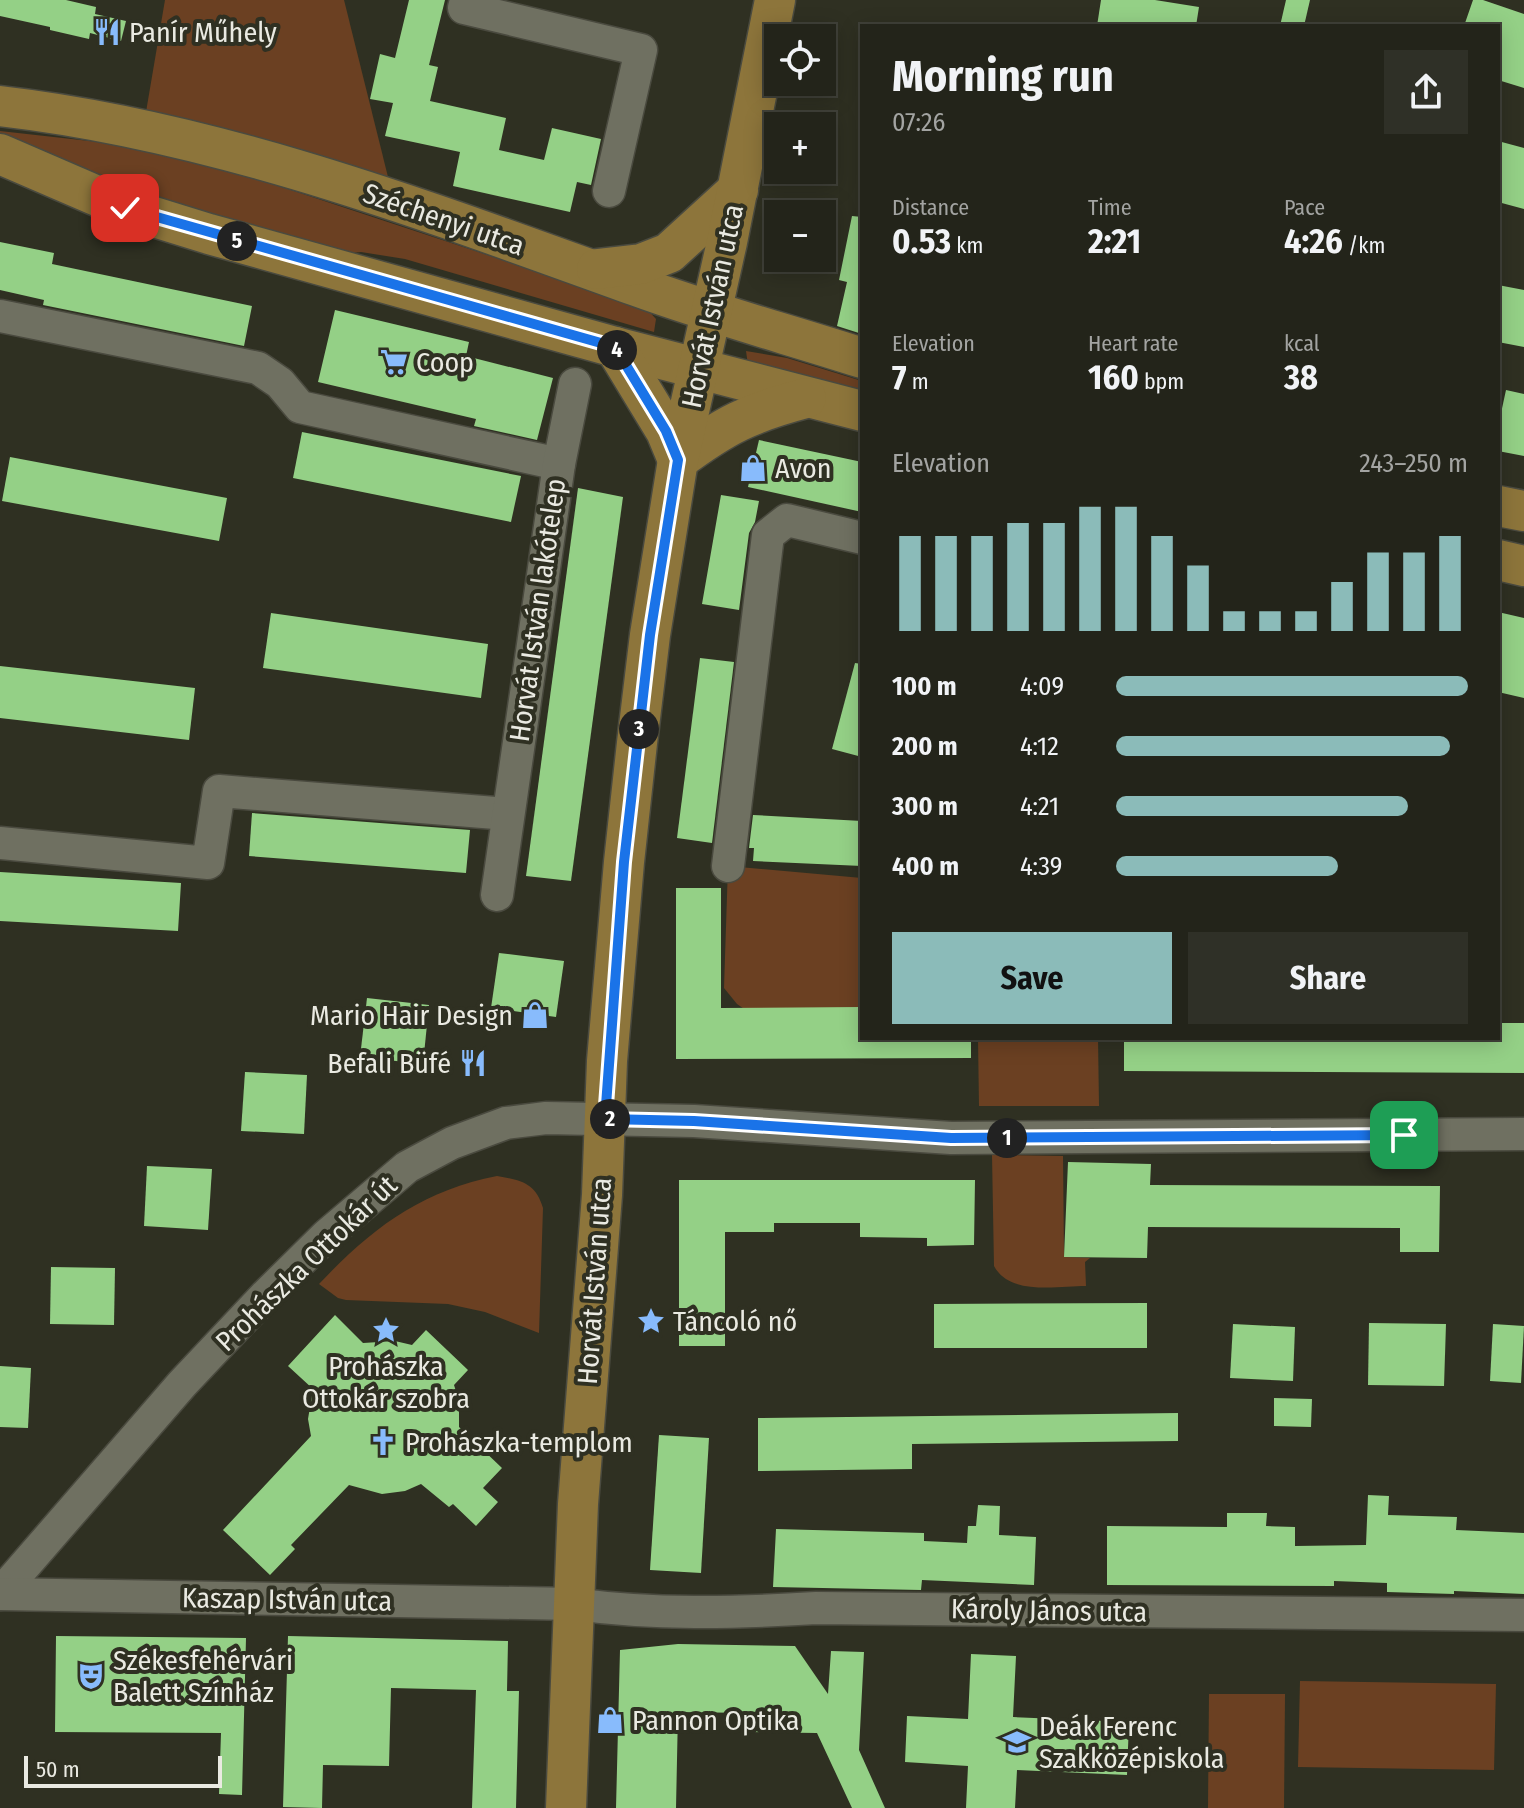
<!DOCTYPE html>
<html lang="en">
<head>
<meta charset="utf-8">
<style>
  body { margin:0; font-family:"Fira Sans Condensed",sans-serif; background:#2f3027; color:#f1f3f6; height:100vh; display:flex; flex-direction:column; font-size:30px; white-space:nowrap }
  * { box-sizing:border-box; margin:0 }
  p { font-size:26px; color:#a3a4a2 }
  .icon { flex:none; width:44px; height:44px; fill:none; stroke:currentColor; stroke-width:2; stroke-linecap:round; stroke-linejoin:round }
  .map { position:relative; flex:1; overflow:hidden }
  .drawer { position:absolute; left:860px; top:24px; width:640px; height:1016px; display:flex; flex-direction:column; background:#23241a; border-radius:0px; box-shadow:0 4px 20px #0003,0 0 0 2px #404139 }
  .drawer>* { flex:none }
  .fabs { position:absolute; left:764px; top:24px; display:grid; gap:16px }
  .fabs a { display:grid; place-items:center; width:72px; height:72px; border-radius:0px; background:#23241a; box-shadow:0 4px 20px #0003,0 0 0 2px #404139; font-size:40px }
  .scale { position:absolute; left:24px; bottom:20px; width:198px; box-sizing:border-box; padding-left:8px; border:4px solid #eaeae2; border-top:0; font-size:22px; line-height:28px; white-space:nowrap; color:#eaeae2; -webkit-text-stroke:6px #2f3022; paint-order:stroke }
  .pin { position:absolute; display:grid; place-items:center; width:68px; height:68px; color:#fff; margin:-34px; border-radius:16px; box-shadow:0 4px 12px #0006 }
  .km { position:absolute; width:40px; height:40px; margin:-20px; border-radius:50%; background:#222; color:#fff; font-size:22px; line-height:40px; text-align:center }
  .round { display:grid; place-items:center; flex:none; width:84px; height:84px; border-radius:0px; background:#2f3027 }
  .overview { display:flex; align-items:center; justify-content:space-between; height:136px; padding:0 32px }
  h1 { font-size:44px; font-weight:700; line-height:60px }
  .figures { display:grid; grid-template-columns:repeat(3,1fr); gap:12px; height:136px; padding:8px 32px }
  .figures div { display:grid; align-content:center }
  .figures b { font-size:34px; font-weight:700 }
  .figures small { font-size:22px; font-weight:400 }
  .figures p { font-size:22px }
  .chart { height:224px; padding:16px 32px }
  .chart p { display:flex; justify-content:space-between }
  .chart svg { width:100%; height:144px; margin-top:8px; stroke:#8bbbb9; stroke-width:6 }
  .cta { display:flex; gap:16px; margin-top:auto; padding:16px 32px }
  .cta a { flex:1; height:92px; border-radius:0px; background:#8bbbb9; color:#111; font-size:32px; font-weight:700; line-height:92px; text-align:center }
  .cta a+a { background:#2f3027; color:#f1f3f6 }
  ul { padding:0 32px; list-style:none; font-size:26px }
  li { display:grid; grid-template-columns:128px 96px 1fr; align-items:center; height:60px }
  li i { height:20px; border-radius:10px; background:#8bbbb9 }
  .map>svg:first-child { display:block }
  .green { fill:#6b4022 }
  .building { fill:#94d086 }
  .lines { fill:none; stroke-linecap:round; stroke-linejoin:round }
  .minor-casing { stroke:#4a4a3f; stroke-width:35 }
  .major-casing { stroke:#4a4a3f; stroke-width:43 }
  .minor { stroke:#6f7061; stroke-width:32 }
  .major { stroke:#8d753b; stroke-width:40 }
  .route-casing { stroke:#fff; stroke-width:16 }
  .route { stroke:#1a73e8; stroke-width:10 }
  .labels { text-anchor:middle; stroke-width:8; stroke-linejoin:round; paint-order:stroke }
  .poi-label { font-size:28px; fill:#eaeae2; stroke:#2f3022; text-anchor:start }
  .street-label { font-size:28px; fill:#eaeae2; stroke:#2f3022 }
</style>
</head>
<body>
<div class="map">
<svg width="1524" height="1808" viewBox="0 0 1524 1808">
  <rect width="100%" height="100%" fill="#2f3022"/>
  <g class="green">
    <polygon points="165,0 344,0 389,181 146,112"/>
    <polygon points="0,131 170,150 645,307 656,319 654,332 405,259 361,252 342,254 166,207 0,139"/>
    <polygon points="746,351 787,358 862,381 862,392 748,365"/>
    <polygon points="728,866 862,878 862,1013 750,1013 737,1004 724,988"/>
    <polygon points="978,1038 1098,1038 1099,1106 979,1106"/>
    <path d="M992 1155 1063 1156 1064 1257 1090 1258 1085 1262 1086 1286C1058 1286 1010 1296 994 1266Z"/>
    <path d="M497 1176C521 1180 536 1183 543 1208L539 1333 485 1312 448 1304 346 1300 338 1298 319 1284C372 1228 421 1191 497 1176Z"/>
    <polygon points="1300,1681 1496,1684 1494,1770 1298,1767"/>
    <polygon points="1209,1694 1285,1694 1284,1808 1208,1808"/>
  </g>
  <g class="building">
    <polygon points="0,0 66,0 96,7 95,14 126,21 121,41 90,33 89,39 50,30 50,27 0,16"/>
    <polygon points="409,0 445,0 429,65 438,67 430,101 506,118 499,150 544,160 552,128 601,139 591,185 577,182 570,212 453,186 460,152 385,136 393,103 370,99 380,54 395,58"/>
    <polygon points="1101,0 1155,0 1199,7 1196,26 1097,26"/>
    <polygon points="1286,0 1310,0 1304,26 1280,26"/>
    <polygon points="1473,0 1483,0 1524,14 1524,88 1498,80 1498,26 1464,26"/>
    <polygon points="1498,141 1524,148 1524,209 1498,202"/>
    <polygon points="852,216 862,217 862,334 837,326 847,282 839,280"/>
    <polygon points="0,242 54,253 52,264 252,306 244,346 43,305 44,300 0,290"/>
    <polygon points="1498,285 1524,290 1524,347 1498,342"/>
    <polygon points="335,310 469,342 466,356 553,378 537,440 474,426 476,419 318,382"/>
    <polygon points="1506,390 1524,394 1524,456 1498,451 1498,427"/>
    <polygon points="302,432 521,476 511,522 293,478"/>
    <polygon points="759,440 862,462 862,512 748,487"/>
    <polygon points="10,457 227,498 219,541 2,501"/>
    <polygon points="578,488 623,497 571,881 526,876"/>
    <polygon points="721,495 759,501 755,522 749,533 739,610 702,604"/>
    <polygon points="1498,612 1524,618 1524,698 1498,692"/>
    <polygon points="271,613 488,644 481,698 263,668"/>
    <polygon points="700,658 734,662 712,843 677,838"/>
    <polygon points="855,663 862,664 862,757 832,749"/>
    <polygon points="0,666 195,688 189,740 0,718"/>
    <polygon points="252,813 470,830 466,873 249,856"/>
    <polygon points="753,815 862,821 862,866 753,861 754,848 749,848"/>
    <polygon points="0,872 181,883 178,931 0,921"/>
    <polygon points="676,888 721,888 721,1008 862,1007 862,1038 971,1038 971,1058 676,1059"/>
    <polygon points="499,953 564,961 556,1017 491,1008"/>
    <polygon points="367,998 429,1005 423,1064 360,1057"/>
    <polygon points="1498,1023 1524,1023 1524,1073 1124,1071 1124,1038 1498,1038"/>
    <polygon points="245,1072 307,1075 304,1134 241,1131"/>
    <polygon points="1068,1162 1151,1164 1150,1185 1440,1186 1439,1252 1400,1252 1400,1228 1148,1227 1147,1258 1064,1257"/>
    <polygon points="147,1166 212,1169 208,1230 144,1226"/>
    <polygon points="679,1180 975,1180 974,1245 927,1246 927,1238 860,1237 860,1223 774,1223 774,1232 725,1232 725,1346 679,1346"/>
    <polygon points="51,1267 115,1268 114,1325 50,1324"/>
    <polygon points="1147,1303 1147,1348 934,1348 934,1304"/>
    <polygon points="335,1315 363,1343 395,1341 412,1345 426,1330 468,1370 454,1385 459,1401 459,1427 502,1468 483,1488 498,1502 476,1526 453,1504 449,1507 421,1484 405,1491 382,1494 349,1485 291,1545 295,1549 270,1575 223,1530 311,1436 308,1419 313,1389 288,1366"/>
    <polygon points="1369,1323 1446,1324 1444,1386 1368,1385"/>
    <polygon points="1233,1324 1295,1327 1293,1381 1230,1378"/>
    <polygon points="1493,1324 1524,1326 1521,1383 1490,1381"/>
    <polygon points="0,1366 31,1368 28,1428 0,1427"/>
    <polygon points="1274,1398 1312,1399 1311,1427 1274,1426"/>
    <polygon points="1178,1413 1178,1441 912,1444 912,1469 758,1471 758,1418"/>
    <polygon points="659,1435 709,1438 701,1573 650,1570"/>
    <polygon points="1368,1495 1389,1496 1388,1515 1457,1517 1456,1530 1524,1533 1524,1594 1454,1591 1454,1594 1387,1592 1387,1583 1334,1581 1334,1586 1107,1585 1107,1526 1227,1527 1227,1513 1267,1513 1266,1526 1295,1527 1295,1546 1366,1545"/>
    <polygon points="978,1505 1000,1506 999,1535 1036,1537 1034,1585 922,1580 921,1590 773,1587 776,1529 924,1533 924,1541 967,1543 968,1526 976,1526"/>
    <polygon points="56,1636 246,1638 242,1795 219,1794 221,1733 55,1732"/>
    <polygon points="288,1636 508,1641 507,1691 519,1691 516,1808 472,1808 476,1690 391,1688 389,1766 323,1765 322,1808 283,1807"/>
    <polygon points="678,1644 795,1646 828,1694 831,1651 864,1652 859,1750 885,1808 852,1808 817,1733 749,1732 750,1713 678,1712 676,1808 616,1808 620,1650"/>
    <polygon points="971,1654 1016,1656 1013,1717 1129,1722 1127,1775 1017,1770 1015,1808 966,1808 968,1766 905,1762 907,1716 968,1719"/>
  </g>
  <g class="lines">
    <g class="minor-casing">
      <g id="minor">
        <polyline points="466,0 464,8 641,50 609,191"/>
        <polyline points="0,316 258,368 280,383 300,407 559,464"/>
        <polyline points="0,843 208,863 219,791 508,814"/>
        <polyline points="728,866 768,535 787,520 862,538"/>
        <polyline points="497,895 559,464 575,384"/>
        <polyline points="0,1594 182,1384 265,1296 327,1235 407,1167 452,1143 506,1123 546,1118 694,1121 951,1138 1524,1134"/>
        <path d="M0 1594 574 1604C654 1615 735 1613 816 1608L1524 1615"/>
      </g>
    </g>
    <g class="major-casing">
      <g id="major">
        <path d="M0 106C219 131 430 212 636 286 710 313 787 334 862 358"/>
        <polyline points="0,154 125,208 209,234 615,347 862,411"/>
        <polyline points="597,269 641,264 669,253 738,190"/>
        <polyline points="615,347 666,431 678,460"/>
        <path d="M678 460C725 425 749 413 806 398"/>
        <polyline points="1498,506 1524,511"/>
        <polyline points="1498,560 1524,566"/>
        <polyline points="566,1808 578,1504 602,1195 607,1061 624,862 637,743 650,635 678,460 727,242 775,0"/>
      </g>
    </g>
    <use href="#minor" class="minor"/>
    <use href="#major" class="major"/>
  </g>
  <g class="lines">
    <g class="route-casing">
      <polyline id="route" points="125,208 615,347 666,431 678,460 650,635 624,862 605,1119 694,1121 951,1138 1404,1135"/>
    </g>
    <use href="#route" class="route"/>
  </g>
  <defs>
    <g id="restaurant-bare" transform="scale(2.16)"><path d="M-5-6h1v4h1v-4h1v4h1v-4h1v5L-1.5 .5V6h-2V.5L-5-1ZM5-6V6H3V1.5H1.5Q1.5-4 5-6Z" fill="#88bbfc" stroke="#2f3022" stroke-width="2.5" paint-order="stroke"/></g>
    <g id="supermarket-bare" transform="scale(2.16)"><path d="M-6-5.5h2.5l.6 2H6L4.5 2H-2.5L-4.4-4H-6ZM-1.5 3.2a1.3 1.3 0 1 0 .1 0ZM3 3.2a1.3 1.3 0 1 0 .1 0Z" fill="#88bbfc" stroke="#2f3022" stroke-width="2.5" paint-order="stroke"/></g>
    <g id="shop-bare" transform="scale(2.16)"><path d="M-5-2.5h2.3a2.7 3.5 0 0 1 5.4 0H5L5.5 6h-11ZM-1.5-2.5h3a1.5 2.3 0 0 0-3 0Z" fill="#88bbfc" stroke="#2f3022" stroke-width="2.5" paint-order="stroke"/></g>
    <g id="sight-bare" transform="scale(2.16)"><path d="M0-6L1.8-2.2L6-1.7L2.9 1.2L3.7 5.4L0 3.3L-3.7 5.4L-2.9 1.2L-6-1.7L-1.8-2.2Z" fill="#88bbfc" stroke="#2f3022" stroke-width="2.5" paint-order="stroke"/></g>
    <g id="church-bare" transform="scale(2.16)"><path d="M-1.2-6h2.4v3.5h3.3v2.4h-3.3V6h-2.4V-.1h-3.3v-2.4h3.3Z" fill="#88bbfc" stroke="#2f3022" stroke-width="2.5" paint-order="stroke"/></g>
    <g id="theatre-bare" transform="scale(2.16)"><path d="M-5-5.5Q0-4 5-5.5V0Q5 5 0 6Q-5 5-5 0ZM-3.3-2.5H-1v1.5H-3.3ZM1-2.5H3.3v1.5H1ZM-2.8 1Q0 5.5 2.8 1Z" fill="#88bbfc" stroke="#2f3022" stroke-width="2.5" paint-order="stroke"/></g>
    <g id="school-bare" transform="scale(2.16)"><path d="M0-5L7-2L0 1L-7-2ZM-4 1L0 2.5L4 1V4Q0 6-4 4Z" fill="#88bbfc" stroke="#2f3022" stroke-width="2.5" paint-order="stroke"/></g>
  </defs>
  <g fill-rule="evenodd">
    <use href="#restaurant-bare" x="107" y="32"/>
    <use href="#supermarket-bare" x="394" y="362"/>
    <use href="#shop-bare" x="753" y="468"/>
    <use href="#shop-bare" x="535" y="1015"/>
    <use href="#restaurant-bare" x="473" y="1063"/>
    <use href="#sight-bare" x="651" y="1321"/>
    <use href="#sight-bare" x="386" y="1330"/>
    <use href="#church-bare" x="383" y="1442"/>
    <use href="#theatre-bare" x="91" y="1676"/>
    <use href="#shop-bare" x="610" y="1720"/>
    <use href="#school-bare" x="1017" y="1742"/>
  </g>
  <g class="labels">
    <g class="poi-label">
      <text x="129" y="42">Panír Műhely</text>
      <text x="416" y="372">Coop</text>
      <text x="775" y="478">Avon</text>
      <text x="513" y="1025" text-anchor="end">Mario Hair Design</text>
      <text x="451" y="1073" text-anchor="end">Befali Büfé</text>
      <text x="673" y="1331">Táncoló nő</text>
      <text x="386" y="1376" text-anchor="middle">Prohászka<tspan x="386" dy="32">Ottokár szobra</tspan></text>
      <text x="405" y="1452">Prohászka-templom</text>
      <text x="113" y="1670">Székesfehérvári<tspan x="113" dy="32">Balett Színház</tspan></text>
      <text x="632" y="1730">Pannon Optika</text>
      <text x="1039" y="1736">Deák Ferenc<tspan x="1039" dy="32">Szakközépiskola</tspan></text>
    </g>
    <g class="street-label">
      <text transform="translate(444 219) rotate(19)" y="10">Széchenyi utca</text>
      <text transform="translate(712 306) rotate(-78)" y="10">Horvát István utca</text>
      <text transform="translate(537 610) rotate(-82)" y="10">Horvát István lakótelep</text>
      <text transform="translate(306 1263) rotate(-44)" y="10">Prohászka Ottokár út</text>
      <text transform="translate(594 1281) rotate(-86)" y="10">Horvát István utca</text>
      <text transform="translate(287 1599) rotate(1)" y="10">Kaszap István utca</text>
      <text transform="translate(1049 1610) rotate(1)" y="10">Károly János utca</text>
    </g>
  </g>
</svg>
<div class="fabs">
<a><svg class="icon" aria-label="locate" viewBox="0 0 24 24"><circle cx="12" cy="12" r="6"/><path d="M12 2v4M12 18v4M2 12h4M18 12h4"/></svg></a>
<a>+</a>
<a>−</a>
</div>
<div class="scale">50 m</div>
<div class="pin" style="left:1404px;top:1135px;background:#1e9e55"><svg class="icon" aria-label="arrive" viewBox="0 0 24 24"><path d="M6 21V4h12l-3 4 3 4H6"/></svg></div>
<div class="pin" style="left:125px;top:208px;background:#d93025"><svg class="icon" aria-label="check" viewBox="0 0 24 24"><path d="M5 12l5 5 9-10"/></svg></div>
<b class="km" style="left:1007px;top:1138px">1</b>
<b class="km" style="left:610px;top:1119px">2</b>
<b class="km" style="left:639px;top:729px">3</b>
<b class="km" style="left:617px;top:350px">4</b>
<b class="km" style="left:237px;top:241px">5</b>
<section class="drawer">
<div class="overview"><div><h1>Morning run</h1><p>07:26</p></div><a class="round"><svg class="icon" aria-label="share" viewBox="0 0 24 24"><path d="M12 15V3M7 8l5-5 5 5M5 13v7h14v-7"/></svg></a></div>
<div class="figures">
<div><p>Distance</p><b>0.53<small> km</small></b></div>
<div><p>Time</p><b>2:21</b></div>
<div><p>Pace</p><b>4:26<small> /km</small></b></div>
</div>
<div class="figures">
<div><p>Elevation</p><b>7<small> m</small></b></div>
<div><p>Heart rate</p><b>160<small> bpm</small></b></div>
<div><p>kcal</p><b>38</b></div>
</div>
<div class="chart"><p><span>Elevation</span>243–250 m</p>
<svg viewBox="0 0 160 44" preserveAspectRatio="none"><path d="M5 44V15M15 44V15M25 44V15M35 44V11M45 44V11M55 44V6M65 44V6M75 44V15M85 44V24M95 44V38M105 44V38M115 44V38M125 44V29M135 44V20M145 44V20M155 44V15"/></svg>
</div>
<ul>
<li><b>100 m</b>4:09<i style="width:100%"></i></li>
<li><b>200 m</b>4:12<i style="width:95%"></i></li>
<li><b>300 m</b>4:21<i style="width:83%"></i></li>
<li><b>400 m</b>4:39<i style="width:63%"></i></li>
</ul>
<div class="cta"><a>Save</a><a>Share</a></div>
</section>
</div>
</body>
</html>
